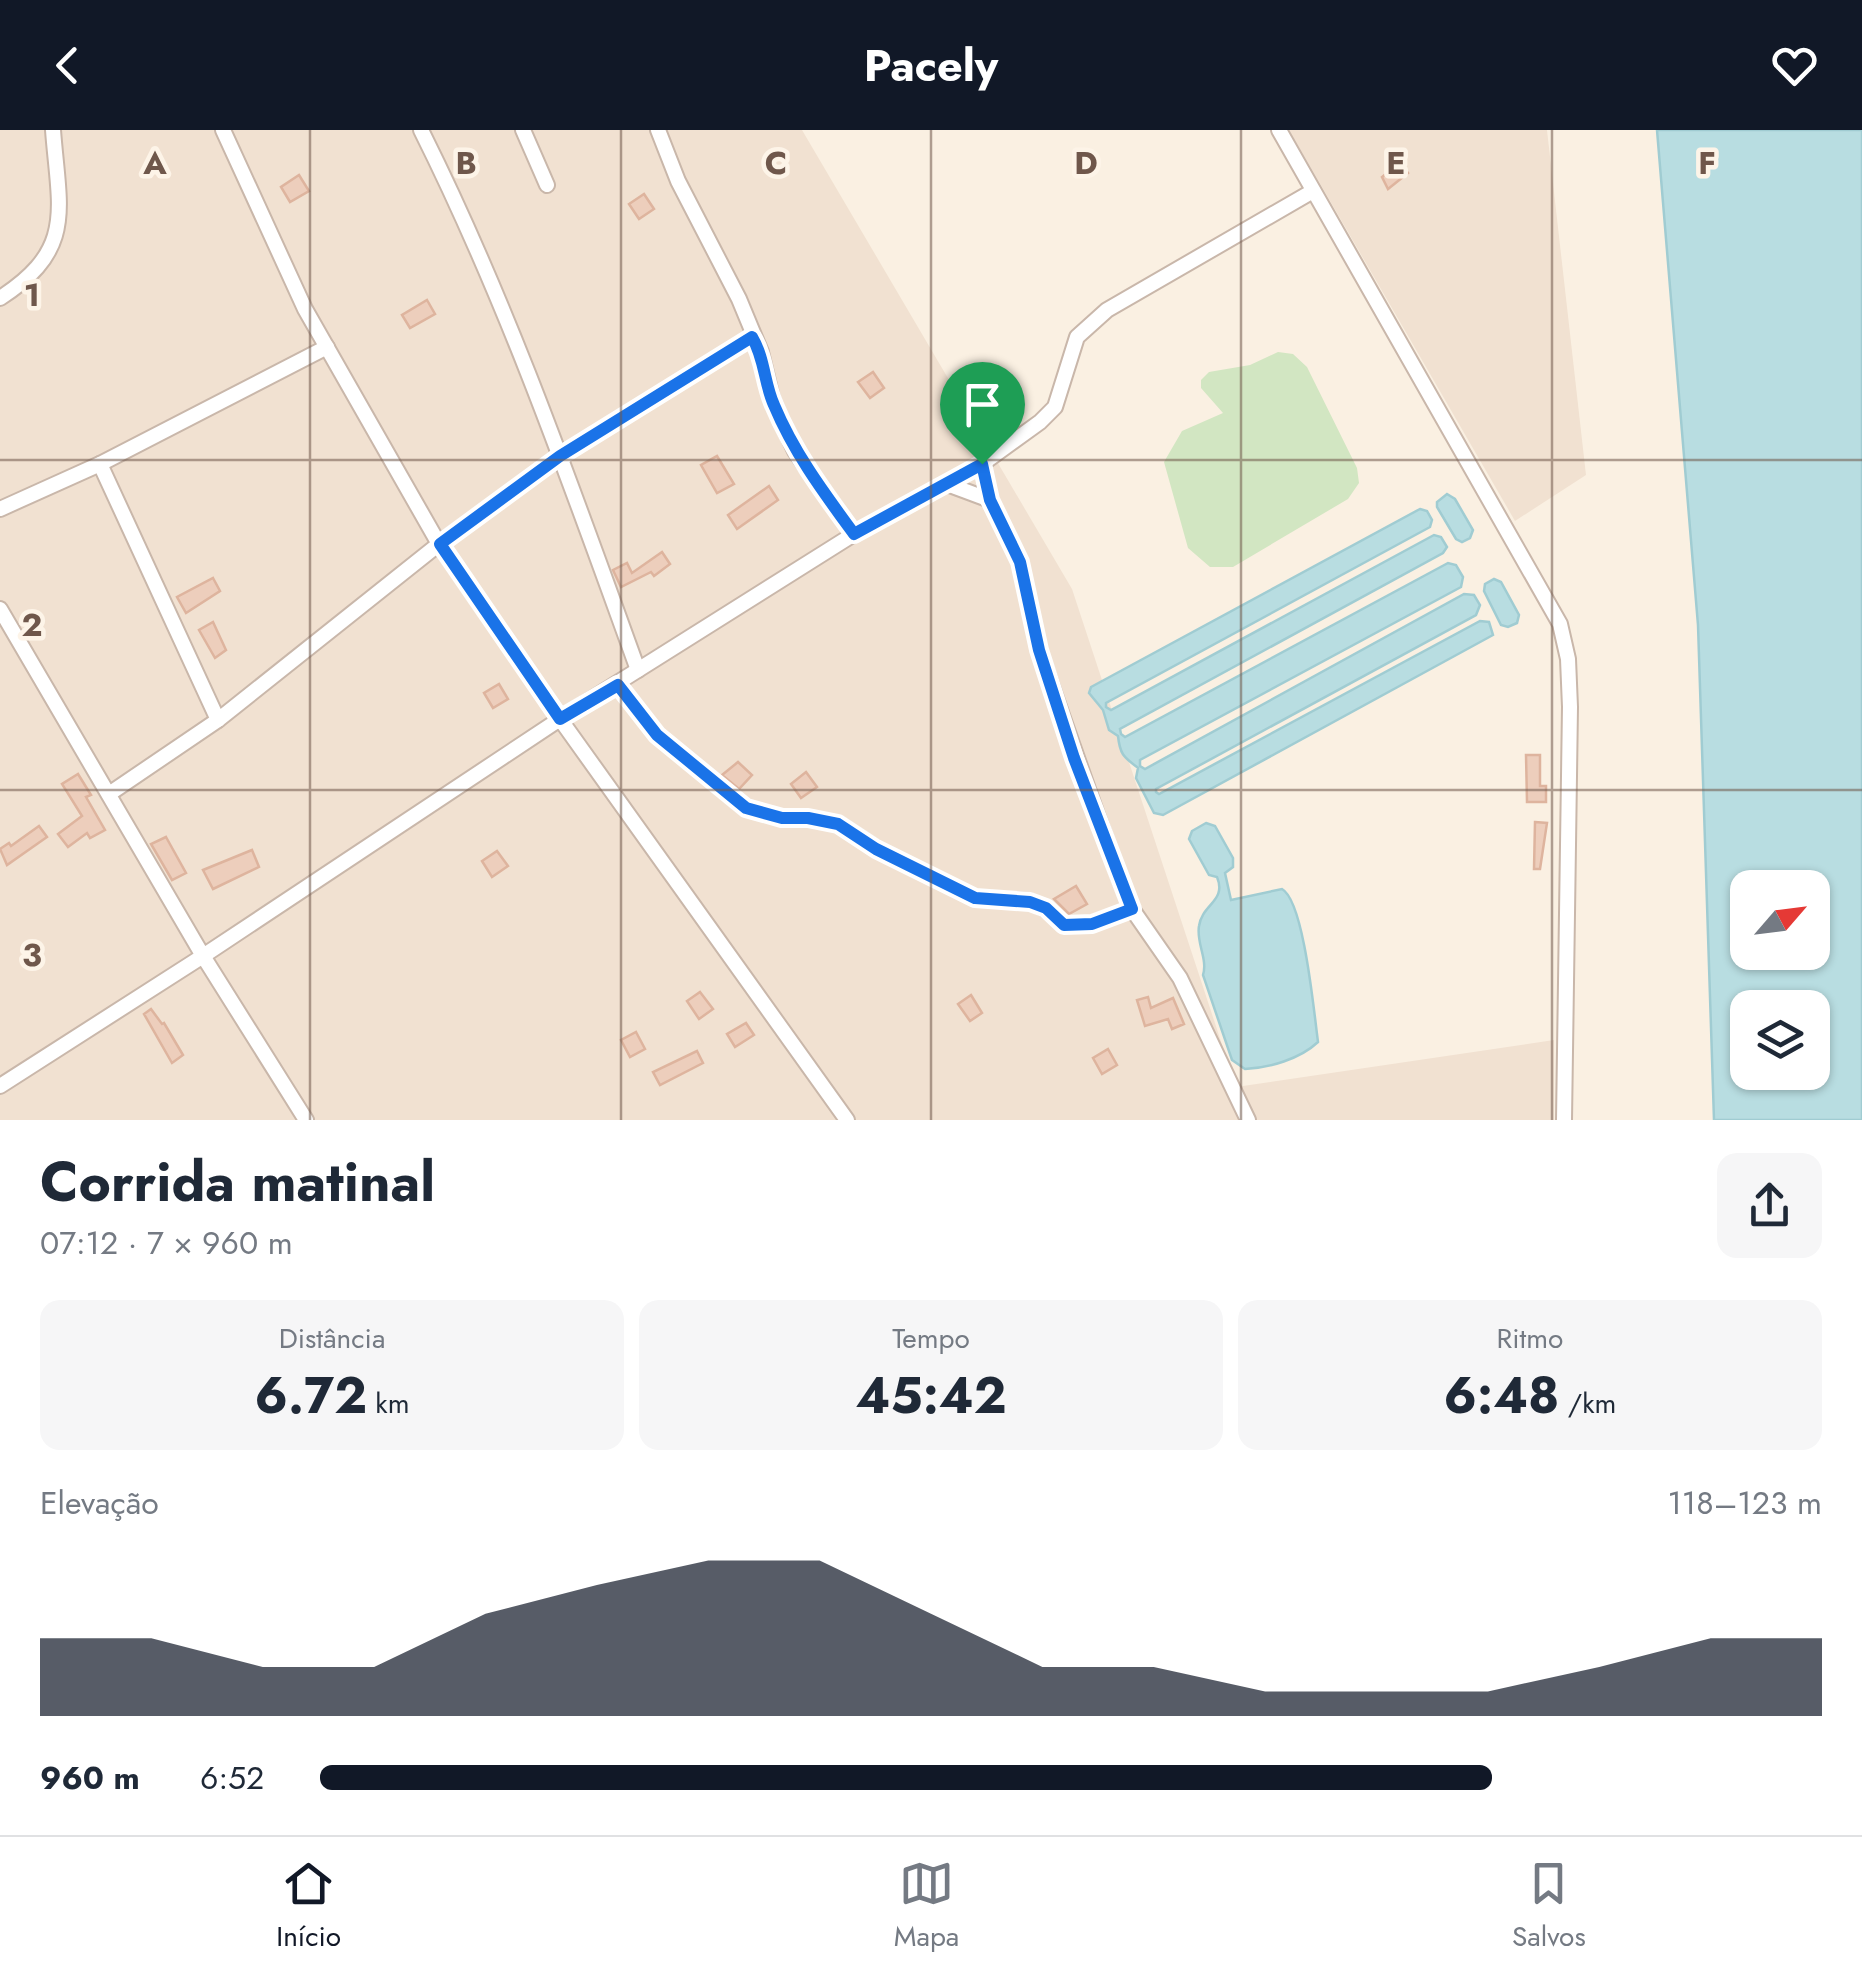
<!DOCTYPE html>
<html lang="pt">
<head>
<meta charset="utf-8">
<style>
  body { margin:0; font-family:Jost,sans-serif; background:#f6f6f7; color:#1f2937; height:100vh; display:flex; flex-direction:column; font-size:38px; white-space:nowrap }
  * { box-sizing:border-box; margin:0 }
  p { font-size:32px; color:#747a83 }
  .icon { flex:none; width:55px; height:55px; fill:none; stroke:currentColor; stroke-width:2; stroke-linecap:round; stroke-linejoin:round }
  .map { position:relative; height:990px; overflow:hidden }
  .drawer { display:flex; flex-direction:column; background:#fff; flex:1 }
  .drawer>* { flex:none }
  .needle { width:65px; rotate:62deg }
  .controls { position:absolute; left:1730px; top:740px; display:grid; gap:20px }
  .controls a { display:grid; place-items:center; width:100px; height:100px; border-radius:20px; background:#fff; box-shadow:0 2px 8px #0004; font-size:50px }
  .pin { position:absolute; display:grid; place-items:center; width:85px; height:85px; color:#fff; margin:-102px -42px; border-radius:50% 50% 50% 0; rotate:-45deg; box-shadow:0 0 10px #0007 }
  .pin .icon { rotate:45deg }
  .round { display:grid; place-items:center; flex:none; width:105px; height:105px; border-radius:20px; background:#f6f6f7 }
  .headline { display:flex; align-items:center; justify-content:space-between; height:170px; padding:0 40px }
  h1 { font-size:55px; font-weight:700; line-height:75px }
  .figures { display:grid; grid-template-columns:repeat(3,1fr); gap:15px; height:170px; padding:10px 40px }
  .figures div { display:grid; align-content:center; border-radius:20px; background:#f6f6f7; text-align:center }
  .figures b { font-size:50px; font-weight:700 }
  .figures small { font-size:28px; font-weight:400 }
  .figures p { font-size:28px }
  .chart { height:280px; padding:20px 40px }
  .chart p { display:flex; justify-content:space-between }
  .chart svg { width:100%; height:180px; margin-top:10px; fill:#111827; opacity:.7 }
  ul { padding:0 40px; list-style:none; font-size:32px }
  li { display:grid; grid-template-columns:160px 120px 1fr; align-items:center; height:75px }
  li i { height:25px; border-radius:12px; background:#111827 }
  header { display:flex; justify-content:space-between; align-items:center; height:130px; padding:0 40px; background:#111827; color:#fff; font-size:45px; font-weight:700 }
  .tab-bar { display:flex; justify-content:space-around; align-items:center; height:140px; border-top:2px solid #e0e1e3; background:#fff; font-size:28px; color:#747a83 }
  .tab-bar a { display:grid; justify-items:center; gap:5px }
  .tab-bar .selected { color:#111827 }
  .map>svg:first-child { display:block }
  .residential { fill:#f1e1d1 }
  .green { fill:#d2e6c2 }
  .water { fill:#b8dde1; stroke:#a0ccd2; stroke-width:2.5; fill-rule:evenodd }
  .building { fill:#edcebc; stroke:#deb49e; stroke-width:2.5 }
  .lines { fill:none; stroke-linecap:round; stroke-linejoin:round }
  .minor-casing { stroke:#c9b7aa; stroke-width:18 }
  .minor { stroke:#fff; stroke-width:14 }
  .route-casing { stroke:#fff; stroke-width:20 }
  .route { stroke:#1a73e8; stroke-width:12 }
  .grid { fill:none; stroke:#6f574b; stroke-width:2.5; stroke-opacity:0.55 }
  .grid-label { font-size:32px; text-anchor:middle; font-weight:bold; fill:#6f574b; stroke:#fdf4e8; stroke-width:9; stroke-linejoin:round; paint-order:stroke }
</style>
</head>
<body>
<header><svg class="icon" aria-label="back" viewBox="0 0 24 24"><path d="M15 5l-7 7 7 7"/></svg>Pacely<svg class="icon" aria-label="heart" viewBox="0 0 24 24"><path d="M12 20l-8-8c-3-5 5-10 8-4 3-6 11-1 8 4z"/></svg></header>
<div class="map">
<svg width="1862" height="990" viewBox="0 0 1862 990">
  <rect width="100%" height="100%" fill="#faf0e2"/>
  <g class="residential">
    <polygon points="0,0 802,0 1072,459 1236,957 1554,910 1554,990 0,990"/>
    <polygon points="1289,0 1547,0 1586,345 1515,391"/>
  </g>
  <polygon class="green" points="1278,222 1293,224 1307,237 1357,338 1359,353 1348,369 1233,437 1210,437 1188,418 1164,332 1182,301 1223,283 1201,258 1201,250 1209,242 1250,235"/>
  <g class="water">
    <path d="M1657 0H1862V990H1714L1698 495ZM1748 758H1812V822H1748ZM1748 878H1812V942H1748Z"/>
    <polygon points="1447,364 1455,369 1473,400 1470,408 1462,412 1456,409 1437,377 1437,372"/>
    <path d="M1420 379 1427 381 1432 390 1430 397 1106 573V577L1111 580 1434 405 1441 407 1447 417 1443 423 1120 599 1121 604 1125 607 1448 433 1456 435 1463 447 1461 457 1140 630V636L1145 639 1464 464 1474 465 1480 475 1476 485 1156 659V662L1159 664 1480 491 1489 492 1493 505 1163 685 1154 683 1136 648 1138 638C1124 627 1120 625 1118 606L1109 600 1103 580 1089 563 1091 557Z"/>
    <polygon points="1494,449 1501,452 1519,485 1517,493 1508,497 1501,495 1484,461 1485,454"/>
    <path d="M1206 693 1215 696 1233 728V737L1225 743 1231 770 1282 759C1304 771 1314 883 1318 912 1300 929 1269 938 1245 939L1232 930 1203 845C1208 829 1196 813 1199 796 1202 774 1227 771 1217 747L1209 745 1189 709 1192 701Z"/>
  </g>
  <g class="building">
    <polygon points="1400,32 1408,43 1388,59 1382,47"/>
    <polygon points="299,45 309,61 290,72 281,57"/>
    <polygon points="644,64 654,79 639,89 629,74"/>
    <polygon points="427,170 435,184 410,198 402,185"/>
    <polygon points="873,242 884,258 870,268 858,252"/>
    <polygon points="717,326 734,354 717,363 701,335"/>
    <polygon points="769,356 778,370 737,399 728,385"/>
    <polygon points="662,422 670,434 654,446 651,442 621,457 613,440 627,433 632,443"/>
    <polygon points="213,448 220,461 186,483 177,467"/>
    <polygon points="213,492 226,520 215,528 199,500"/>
    <polygon points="499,554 508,569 493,578 484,563"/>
    <polygon points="1526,625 1540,625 1540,656 1546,656 1546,672 1527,672"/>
    <polygon points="738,632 752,645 739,659 722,645"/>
    <polygon points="806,642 817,657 801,668 791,654"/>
    <polygon points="78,644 91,665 86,667 105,700 90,708 87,703 68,717 58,704 82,686 62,654"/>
    <polygon points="1535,692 1547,693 1540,739 1534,739"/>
    <polygon points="39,696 47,707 7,735 0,719 9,713 11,716"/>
    <polygon points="166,707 186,743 172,750 151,714"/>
    <polygon points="252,720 259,737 213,759 203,740"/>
    <polygon points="497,721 508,736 492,747 482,731"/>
    <polygon points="1076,756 1087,774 1069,784 1054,769"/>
    <polygon points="700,862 713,879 699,889 687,871"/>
    <polygon points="971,865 982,883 970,891 958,874"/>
    <polygon points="1148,867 1151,878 1173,868 1184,894 1172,899 1168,889 1145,896 1137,870"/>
    <polygon points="151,879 162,894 164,893 183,925 172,933 144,884"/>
    <polygon points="746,893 754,905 735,917 727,904"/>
    <polygon points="636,902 645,919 630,927 621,910"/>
    <polygon points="1108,919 1117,935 1102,944 1093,928"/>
    <polygon points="697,921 703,933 660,955 653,942"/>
  </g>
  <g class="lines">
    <g class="minor-casing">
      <g id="minor">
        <polyline points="223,0 305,179 439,414 560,589 847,990"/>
        <path d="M421 0C508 174 572 358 638 540"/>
        <polyline points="523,0 547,55"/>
        <polyline points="658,0 678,51 739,169 761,222 774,276 795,321 854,404"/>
        <polyline points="1279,0 1560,494 1568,529 1570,577 1564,990"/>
        <path d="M0 168C76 119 59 80 53 0"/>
        <polyline points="100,334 218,590"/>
        <polyline points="982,334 990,370 1020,432 1039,520 1119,747 1132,779 1180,848 1248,990"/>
        <polyline points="947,354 990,370"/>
        <polyline points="0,379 100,334 327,217"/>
        <polyline points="0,479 203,826 306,990"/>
        <polyline points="618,555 657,605 745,678 782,688 808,688 839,694 877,719 975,768 1029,771 1046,779 1065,795 1091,794 1132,779"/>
        <polyline points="109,664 218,590 439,414 560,326 752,207"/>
        <polyline points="0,956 203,826 560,589 854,404 982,334 1040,292 1055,277 1077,207 1107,180 1313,61"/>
      </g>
    </g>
    <use href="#minor" class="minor"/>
  </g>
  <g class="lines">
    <g class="route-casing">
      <path id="route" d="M752 207C765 229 764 253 774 275 794 323 824 363 854 404L982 334 990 370 1020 432 1039 520 1074 628 1132 779 1092 794 1064 795 1046 778 1030 772 975 768 876 719 838 694 808 688H782L746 678 657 605 618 555 560 589 440 414 560 326Z"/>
    </g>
    <use href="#route" class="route"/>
  </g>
  <path class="grid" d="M310 0V990M621 0V990M931 0V990M1241 0V990M1552 0V990M0 330H1862M0 660H1862"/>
  <g class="grid-label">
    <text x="155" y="44">A</text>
    <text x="466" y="44">B</text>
    <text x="776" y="44">C</text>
    <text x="1086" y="44">D</text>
    <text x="1396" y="44">E</text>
    <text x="1707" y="44">F</text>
    <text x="32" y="176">1</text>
    <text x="32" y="506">2</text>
    <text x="32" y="836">3</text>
  </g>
</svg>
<div class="controls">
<a><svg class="needle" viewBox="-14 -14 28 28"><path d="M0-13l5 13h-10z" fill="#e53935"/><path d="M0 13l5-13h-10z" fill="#747a83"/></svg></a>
<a><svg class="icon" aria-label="layers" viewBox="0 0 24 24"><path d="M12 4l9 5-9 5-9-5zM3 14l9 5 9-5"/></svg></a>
</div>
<div class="pin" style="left:982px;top:334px;background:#1e9e55"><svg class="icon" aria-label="arrive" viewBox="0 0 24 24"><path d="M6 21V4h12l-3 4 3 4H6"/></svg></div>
</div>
<section class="drawer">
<div class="headline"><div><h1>Corrida matinal</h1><p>07:12 · 7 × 960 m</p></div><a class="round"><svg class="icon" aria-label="share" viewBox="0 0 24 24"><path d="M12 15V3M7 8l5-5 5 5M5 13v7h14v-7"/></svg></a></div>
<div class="figures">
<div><p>Distância</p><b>6.72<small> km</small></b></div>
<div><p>Tempo</p><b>45:42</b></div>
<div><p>Ritmo</p><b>6:48<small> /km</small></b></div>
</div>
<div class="chart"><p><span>Elevação</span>118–123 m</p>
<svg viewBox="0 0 160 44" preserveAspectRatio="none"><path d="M0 44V25L10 25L20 32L30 32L40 19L50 12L60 6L70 6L80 19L90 32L100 32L110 38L120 38L130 38L140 32L150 25L160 25V44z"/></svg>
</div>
<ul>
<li><b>960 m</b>6:52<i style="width:78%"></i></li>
</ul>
</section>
<nav class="tab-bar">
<a class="selected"><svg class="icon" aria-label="home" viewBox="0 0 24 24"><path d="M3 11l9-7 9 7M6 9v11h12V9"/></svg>Início</a>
<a><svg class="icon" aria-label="map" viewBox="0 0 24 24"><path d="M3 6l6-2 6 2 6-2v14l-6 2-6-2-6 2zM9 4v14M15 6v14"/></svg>Mapa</a>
<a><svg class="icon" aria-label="saved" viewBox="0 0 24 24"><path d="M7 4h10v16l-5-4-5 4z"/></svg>Salvos</a>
</nav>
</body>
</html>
